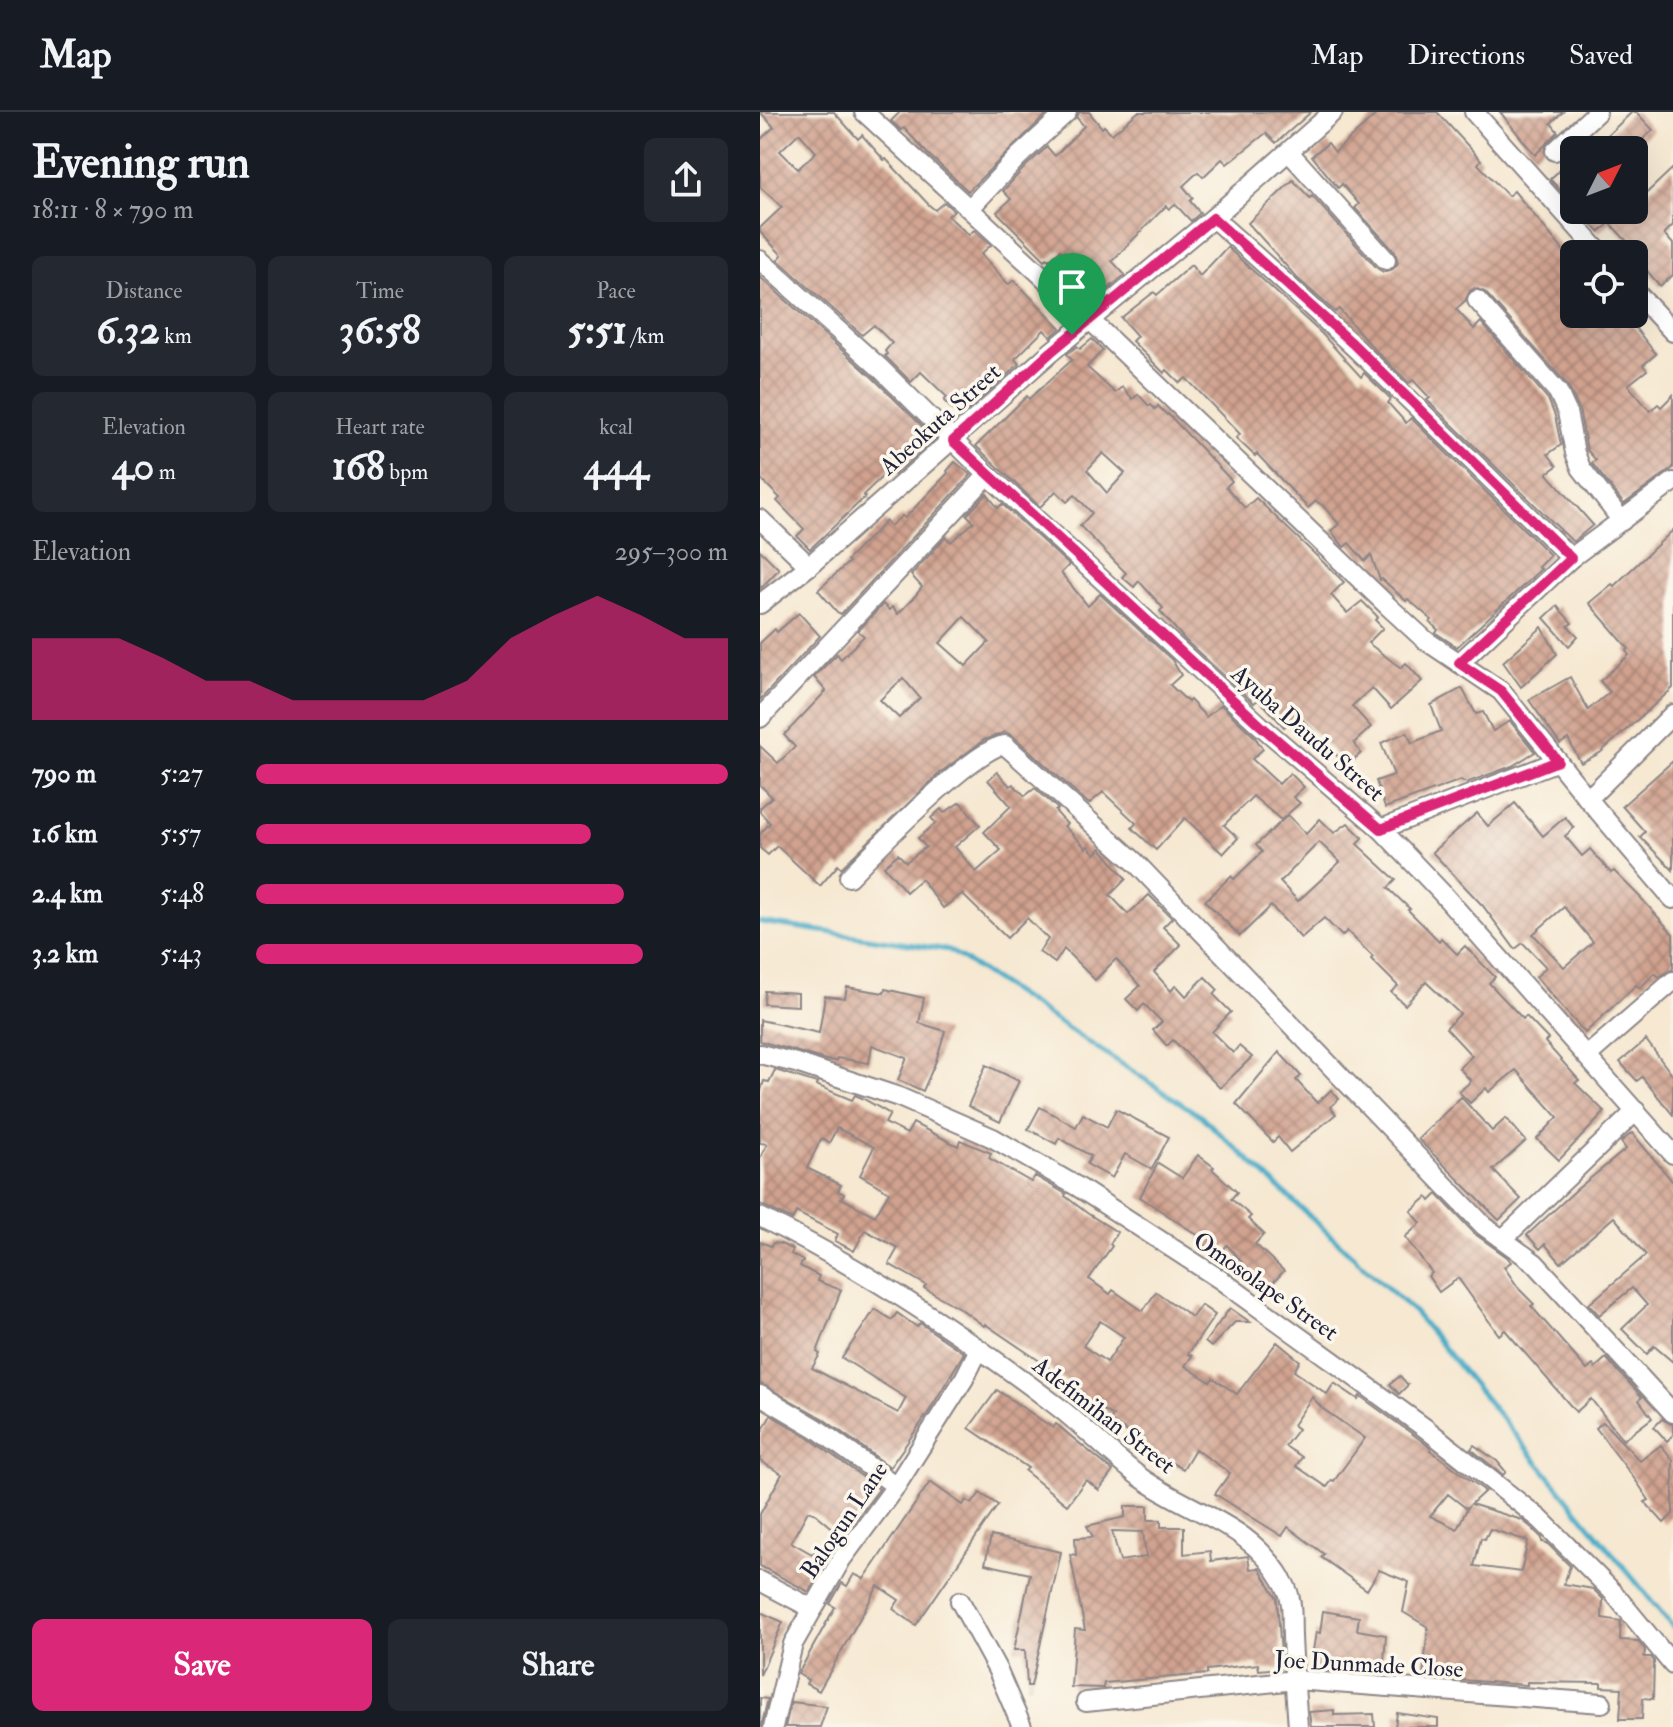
<!DOCTYPE html>
<html lang="en">
<head>
<meta charset="utf-8">
<style>
  body { margin:0; font-family:"IM FELL Double Pica",serif; background:#242831; color:#f1f3f6; height:100vh; display:flex; flex-direction:column; font-size:30px; white-space:nowrap }
  * { box-sizing:border-box; margin:0 }
  p { font-size:26px; color:#9ea1a6 }
  .icon { flex:none; width:44px; height:44px; fill:none; stroke:currentColor; stroke-width:2; stroke-linecap:round; stroke-linejoin:round }
  .map { position:relative; flex:1; overflow:hidden }
  .drawer { display:flex; flex-direction:column; background:#171b24; width:760px }
  .drawer>* { flex:none }
  .needle { width:52px; rotate:48deg }
  .buttons { position:absolute; left:800px; top:24px; display:grid; gap:16px }
  .buttons a { display:grid; place-items:center; width:88px; height:88px; border-radius:12px; background:#171b24; box-shadow:0 8px 32px #0002; font-size:40px }
  .pin { position:absolute; display:grid; place-items:center; width:68px; height:68px; color:#fff; margin:-82px -34px; border-radius:50% 50% 50% 0; rotate:-45deg; box-shadow:0 0 8px #0007 }
  .pin .icon { rotate:45deg }
  .round { display:grid; place-items:center; flex:none; width:84px; height:84px; border-radius:12px; background:#242831 }
  .overview { display:flex; align-items:center; justify-content:space-between; height:136px; padding:0 32px }
  h1 { font-size:44px; font-weight:700; line-height:60px }
  .metrics { display:grid; grid-template-columns:repeat(3,1fr); gap:12px; height:136px; padding:8px 32px }
  .metrics div { display:grid; align-content:center; border-radius:12px; background:#242831; text-align:center }
  .metrics b { font-size:40px; font-weight:700 }
  .metrics small { font-size:22px; font-weight:400 }
  .metrics p { font-size:22px }
  .chart { height:224px; padding:16px 32px }
  .chart p { display:flex; justify-content:space-between }
  .chart svg { width:100%; height:144px; margin-top:8px; fill:#db2777; opacity:.7 }
  .cta { display:flex; gap:16px; margin-top:auto; padding:16px 32px }
  .cta a { flex:1; height:92px; border-radius:12px; background:#db2777; color:#fff; font-size:32px; font-weight:700; line-height:92px; text-align:center }
  .cta a+a { background:#242831; color:#f1f3f6 }
  ul { padding:0 32px; list-style:none; font-size:26px }
  li { display:grid; grid-template-columns:128px 96px 1fr; align-items:center; height:60px }
  li i { height:20px; border-radius:10px; background:#db2777 }
  header { display:flex; align-items:center; gap:48px; box-sizing:border-box; height:112px; padding:0 40px; background:#171b24; border-bottom:2px solid #363941 }
  header strong { font-size:38px }
  nav { display:flex; gap:44px; margin-inline-start:auto; font-size:28px }
  main { display:flex; flex:1; min-height:0 }
  .map>svg:first-child { display:block }
  .lines { fill:none; stroke-linecap:round; stroke-linejoin:round }
  .stream { stroke:#48acc7; stroke-width:5 }
  .building { fill:url(#building-cross-hatch); fill-rule:evenodd }
  .minor-casing { stroke:#8c8586; stroke-width:22 }
  .minor { stroke:#fff; stroke-width:18 }
  .route-casing { stroke:#fff; stroke-width:16 }
  .route { stroke:#db2777; stroke-width:10 }
  .labels { text-anchor:middle; stroke-width:7; stroke-linejoin:round; paint-order:stroke }
  .street-label { font-size:24px; fill:#22223b; stroke:#fbf7ec }
</style>
</head>
<body>
<header>
<strong>Map</strong>
<nav><a>Map</a><a>Directions</a><a>Saved</a></nav>
</header>
<main>
<section class="drawer">
<div class="overview"><div><h1>Evening run</h1><p>18:11 · 8 × 790 m</p></div><a class="round"><svg class="icon" aria-label="share" viewBox="0 0 24 24"><path d="M12 15V3M7 8l5-5 5 5M5 13v7h14v-7"/></svg></a></div>
<div class="metrics">
<div><p>Distance</p><b>6.32<small> km</small></b></div>
<div><p>Time</p><b>36:58</b></div>
<div><p>Pace</p><b>5:51<small> /km</small></b></div>
</div>
<div class="metrics">
<div><p>Elevation</p><b>40<small> m</small></b></div>
<div><p>Heart rate</p><b>168<small> bpm</small></b></div>
<div><p>kcal</p><b>444</b></div>
</div>
<div class="chart"><p><span>Elevation</span>295–300 m</p>
<svg viewBox="0 0 160 44" preserveAspectRatio="none"><path d="M0 44V19L10 19L20 19L30 25L40 32L50 32L60 38L70 38L80 38L90 38L100 32L110 19L120 12L130 6L140 12L150 19L160 19V44z"/></svg>
</div>
<ul>
<li><b>790 m</b>5:27<i style="width:100%"></i></li>
<li><b>1.6 km</b>5:57<i style="width:71%"></i></li>
<li><b>2.4 km</b>5:48<i style="width:78%"></i></li>
<li><b>3.2 km</b>5:43<i style="width:82%"></i></li>
</ul>
<div class="cta"><a>Save</a><a>Share</a></div>
</section>
<div class="map">
<svg width="913" height="1615" viewBox="0 0 913 1615">
  <defs>
    <pattern id="building-cross-hatch" width="8" height="8" patternUnits="userSpaceOnUse" patternTransform="scale(2)"><rect width="8" height="8" fill="#d1a28f"/><path d="M0 0l8 8M0 8l8-8" fill="none" stroke="#a98476"/></pattern>
  </defs>
  <rect width="100%" height="100%" fill="#fbf7ec"/>
  <filter id="ink" filterUnits="userSpaceOnUse"><feTurbulence type="fractalNoise" baseFrequency=".0125" numOctaves="2"/><feDisplacementMap in="SourceGraphic" scale="16" xChannelSelector="R" yChannelSelector="G"/><feConvolveMatrix kernelMatrix="1 2 1 2 8 2 1 2 1" color-interpolation-filters="sRGB"/></filter>
  <filter id="wash" filterUnits="userSpaceOnUse"><feTurbulence type="fractalNoise" baseFrequency=".006" numOctaves="4" result="noise"/><feDisplacementMap in="SourceGraphic" scale="32" xChannelSelector="R" yChannelSelector="G"/><feGaussianBlur stdDeviation="1.8" result="paint"/><feColorMatrix in="noise" values="0 0 0 0 0 0 0 0 0 0 0 0 0 0 0 0 0 1.4 0 .05"/><feComposite in="paint" operator="in"/></filter>
  <g filter="url(#wash)">
    <rect width="100%" height="100%" fill="#f6e8d1"/>
    <g class="lines">
      <polyline class="stream" points="0,810 189,838 442,1005 655,1201 913,1515"/>
    </g>
    <g id="blocks">
      <g class="building">
        <path d="M0 0H74L98 27 102 23 124 48 126 47 169 93 175 98 184 90 194 99 188 104 209 123 214 118 231 133 221 142 247 171 249 172 254 168 301 216 291 225 284 218 255 247 259 252 200 305 184 289 187 285 161 260 151 270 125 244 127 242 125 239 132 231 114 213 102 223 18 148 22 143 0 120V116L22 95 0 75V28L14 15ZM39 21 56 40 38 57 20 39Z"/>
        <polygon points="140,0 289,0 208,79 168,42 144,16 141,18 131,9"/>
        <polygon points="319,0 329,0 342,16 344,14 352,22 378,0 551,0 516,31 506,21 467,52 462,47 443,65 438,60 423,74 433,86 430,89 440,101 431,109 415,92 409,97 406,94 352,149 365,163 331,191 316,174 326,165 300,138 289,148 287,146 285,148 237,100 251,87 243,79 266,54 287,35 295,44 324,14 317,6"/>
        <polygon points="619,0 677,0 721,48 718,52 748,84 754,79 814,151 814,202 864,202 896,242 883,253 887,258 868,273 890,299 898,292 901,295 913,283 913,356 864,392 832,351 836,348 827,338 819,297 807,272 725,180 715,176 710,179 705,189 696,197 714,217 721,210 788,287 795,304 801,333 788,342 797,354 787,361 833,413 813,430 667,288 670,286 653,268 649,271 616,239 579,197 575,200 537,166 488,111 533,68 550,86 552,84 617,156 623,160 633,157 638,151 635,140 595,96 599,92 582,72 578,76 552,44 568,31 575,40"/>
        <polygon points="740,0 803,0 791,11 798,20 775,43"/>
        <polygon points="872,0 876,0 893,18 871,38 832,38"/>
        <polygon points="814,45 814,93 790,67"/>
        <polygon points="913,56 913,113 904,122 913,132 913,163 900,174 882,153 886,150 850,111 839,120 819,98 874,98 874,93"/>
        <polygon points="467,135 562,222 601,265 604,261 631,287 628,291 646,311 651,306 790,443 778,455 781,457 697,535 676,521 678,518 670,510 672,508 648,487 646,489 622,467 620,468 611,443 605,449 589,431 584,435 571,419 579,412 563,394 556,389 548,396 497,342 495,344 476,326 480,322 426,266 420,271 407,258 404,261 372,229 377,224 361,206 394,180 397,183 431,153 440,164"/>
        <polygon points="0,165 112,265 175,327 134,363 129,358 103,383 105,385 50,437 37,424 44,417 17,389 20,386 0,366"/>
        <path d="M332 227 343 238 327 255 355 281 362 275 373 287 378 282 389 294 391 293 395 297 398 294 407 303 408 302 472 369 466 375 485 396 496 386 584 470 571 483 587 501 602 489 618 505 615 508 623 516 608 531 641 556 646 551 662 569 631 597 612 576 592 594 611 615 594 631 601 641 587 654 537 602 524 615 506 595 498 588 494 591 425 528 400 499 403 496 379 469 374 475 362 465 366 461 320 414 332 401 315 383 307 390 296 379 280 395 216 334 267 284 269 287 312 248 307 242 317 234 320 237ZM343 341 365 361 347 381 327 358Z"/>
        <polygon points="195,350 211,363 81,502 77,500 58,478 89,450 87,448 126,409 130,414 142,404 145,406 188,361 187,359"/>
        <path d="M227 382 238 396 242 392 309 453 301 461 328 494 340 482 412 548 421 563 410 573 428 590 430 588 446 605 461 593 494 624 503 637 492 647 519 672 530 661 544 675 533 685 540 691 521 708 493 684 464 713 478 726 463 742 425 706 396 738 372 716 376 711 343 680 329 692 253 624 245 620 224 628 181 660 81 756 78 753 60 774 17 734 8 743 0 736V722L10 711 0 700V696L12 685 0 673V634L18 651 35 635 24 623 66 579 54 565 77 542 81 547 104 524 98 519 123 492 129 498 132 495 138 502 156 483 162 475 151 463 186 425 191 430 214 410 207 403ZM204 505 229 530 206 554 180 531ZM143 566 160 586 139 606 120 588Z"/>
        <polygon points="913,418 913,576 840,641 821,651 808,627 800,632 769,588 810,565 828,598 850,580 840,569 869,543 866,539 869,537 829,491 852,472 854,474"/>
        <polygon points="0,438 19,457 0,477"/>
        <polygon points="797,494 812,511 808,514 818,524 809,534 784,506"/>
        <polygon points="39,501 60,524 0,588 0,531 15,517 17,520"/>
        <polygon points="782,515 797,542 761,575 743,550"/>
        <polygon points="702,576 716,602 723,600 733,619 750,609 775,640 752,654 706,671 701,668 625,696 616,669 634,663 621,631 647,620 652,631 681,619 671,593"/>
        <polygon points="913,649 913,758 880,725 885,720 862,694"/>
        <polygon points="237,660 250,674 253,672 265,684 275,676 298,697 295,699 307,712 304,714 326,736 328,734 335,742 341,736 366,767 350,783 368,802 389,783 412,806 403,815 421,833 394,860 411,879 416,873 426,884 445,865 458,878 454,883 471,900 452,920 473,941 479,934 492,945 460,976 413,928 407,934 393,918 402,910 384,892 378,899 366,887 380,874 356,847 335,868 304,837 295,851 279,840 288,827 267,806 247,826 202,782 183,796 161,767 146,780 124,754 138,742 146,750 166,735 158,726 176,711 171,706 181,697 184,701 200,690 220,713 195,735 216,760 241,738 224,720 251,694 228,668"/>
        <path d="M755 691 783 724 805 705 814 716 805 724 822 744 830 737 851 761 854 759 881 786 913 822V857L899 865 895 861 880 876 876 873 825 921 776 865 786 855 763 831 755 837 723 794 672 740 717 701 728 714ZM804 795 833 830 804 855 773 822Z"/>
        <path d="M528 703 546 722 560 707 574 721 588 711 603 726 597 732 636 768 628 776 650 797 648 798 679 829 681 826 697 842 705 834 735 865 729 871 763 907 766 904 788 927 785 930 819 968 815 971 845 1000 799 1048 777 1027 798 1005 756 958 729 980 726 976 710 991 699 980 711 969 699 956 712 944 686 916 700 902 666 870 645 893 631 880 638 874 611 847 613 845 587 819 582 824 564 806 541 826 511 794 480 824 445 789 471 764 474 767 502 740 496 733ZM559 730 580 750 538 789 520 770Z"/>
        <polygon points="87,875 124,881 125,877 164,886 159,911 185,919 176,949 163,979 138,968 147,946 112,933 109,951 77,946 76,949 66,948 0,929 0,908 59,921 65,884 85,886"/>
        <polygon points="5,879 38,881 38,894 4,892"/>
        <polygon points="886,928 913,964 913,1003 882,965 877,969 860,950"/>
        <polygon points="519,940 541,964 536,968 557,991 571,978 579,987 570,995 576,1002 530,1040 518,1025 513,1030 476,992"/>
        <polygon points="226,953 259,969 240,1010 208,994"/>
        <path d="M15 958 57 971 56 973 92 988 95 983 102 986 130 1002 125 1011 147 1022 153 1011 198 1034 200 1028 231 1041 229 1046 271 1070 275 1064 306 1082 305 1084 327 1101 357 1120 350 1132 352 1134 329 1167 350 1182 353 1178 383 1199 396 1180 432 1205 441 1193 455 1203 428 1242 432 1244 425 1254 450 1270 453 1266 477 1282 517 1230 540 1249 534 1259 567 1282 574 1271 598 1287 600 1284 658 1326 671 1336 670 1338 725 1379 711 1392 762 1408 772 1416 782 1426V1430L787 1431 810 1454 804 1472 833 1477 843 1487 842 1506 861 1509 860 1528 878 1529 885 1538 884 1545H891L894 1549 893 1587 883 1586 882 1607H860L862 1576 841 1575V1571L767 1570V1573L663 1565 668 1515 643 1500 649 1470 619 1458 607 1478 561 1445 564 1442 528 1415 522 1424 455 1382 470 1361 435 1337 423 1357 379 1333 382 1329 350 1309 353 1304 307 1276 309 1272 284 1252 225 1212 224 1214 201 1197 164 1176 166 1173 129 1152 138 1136 105 1118 94 1139 75 1129 78 1122 36 1100 32 1108 0 1092V1046L7 1032 0 1031V982L4 969 9 970ZM77 1016 114 1035 100 1063 129 1080 115 1104 81 1086 84 1082 78 1079 81 1073 47 1056 61 1027 69 1031ZM340 1209 364 1225 347 1250 323 1234ZM552 1285 563 1297 605 1326 574 1369 572 1368 567 1375 536 1354 542 1345 525 1334 538 1317 533 1313ZM688 1382 706 1396 708 1395 697 1417 670 1404ZM730 1417 768 1429 761 1460 714 1454 721 1426 725 1427Z"/>
        <polygon points="701,985 732,1019 746,1006 766,1029 733,1058 761,1087 739,1108 658,1027"/>
        <polygon points="280,995 316,1015 323,1002 347,1015 356,997 409,1025 392,1057 365,1042 352,1066 327,1052 331,1044 299,1026 296,1032 268,1017"/>
        <polygon points="872,1021 913,1070 913,1250 894,1234 887,1242 862,1217 887,1193 872,1176 839,1203 829,1192 886,1143 854,1105 801,1151 785,1132 780,1137 767,1123 816,1078 866,1037 861,1030"/>
        <polygon points="438,1043 454,1055 452,1057 477,1080 471,1087 491,1104 488,1107 504,1122 495,1132 524,1159 506,1178 467,1133 458,1144 440,1129 442,1126 380,1085 398,1051 422,1066"/>
        <polygon points="677,1082 715,1122 747,1145 751,1150 744,1155 760,1178 774,1192 771,1194 827,1258 833,1253 835,1256 846,1246 882,1285 879,1288 892,1306 863,1328 831,1287 816,1300 745,1218 739,1223 698,1166 679,1180 668,1164 672,1161 645,1125 661,1111 651,1099 667,1085 670,1089"/>
        <polygon points="0,1130 11,1134 13,1131 21,1132 33,1138 31,1142 43,1149 40,1154 59,1164 57,1169 81,1178 57,1240 60,1242 52,1256 138,1301 146,1286 82,1246 115,1197 132,1208 137,1201 157,1215 160,1211 204,1241 168,1301 130,1355 62,1306 0,1271"/>
        <polygon points="470,1196 490,1210 475,1210 451,1235 445,1230"/>
        <polygon points="640,1264 648,1273 639,1282 630,1272"/>
        <polygon points="237,1278 293,1316 296,1312 353,1359 339,1378 326,1368 307,1393 265,1359 268,1356 209,1316"/>
        <polygon points="11,1303 49,1326 119,1377 83,1425 56,1402 48,1399 31,1430 52,1442 75,1421 81,1428 49,1480 0,1454 0,1402 22,1362 0,1349 0,1323"/>
        <polygon points="902,1307 913,1313 913,1323 907,1329 894,1315"/>
        <polygon points="843,1310 880,1349 901,1333 913,1348 913,1402 904,1411 885,1390 889,1388 879,1373 836,1316"/>
        <polygon points="714,1333 737,1349 746,1360 743,1363 711,1337"/>
        <polygon points="170,1370 203,1393 206,1388 212,1392 220,1381 238,1393 156,1513 133,1497 139,1488 118,1474 59,1579 46,1572 48,1568 38,1562 75,1495 70,1492 82,1471 87,1474 94,1462 104,1467"/>
        <path d="M365 1394H388V1408H401V1415H424V1442L450 1439 451 1449 488 1444 490 1457 499 1456 517 1486 522 1556 499 1558 498 1552 447 1558V1562L344 1571 343 1576 311 1575 315 1517 325 1518 310 1442 316 1443 315 1426 333 1425 327 1414 365 1405ZM352 1419 383 1420 386 1445 360 1449Z"/>
        <polygon points="231,1424 301,1440 271,1574 267,1574 265,1538 254,1538 270,1462 225,1452"/>
        <polygon points="563,1499 599,1505 597,1518 626,1523 623,1563 550,1557 556,1520 560,1521"/>
        <polygon points="0,1500 23,1510 0,1563"/>
        <polygon points="0,1586 8,1587 1,1615 0,1615"/>
        <polygon points="31,1590 67,1594 60,1615 25,1615"/>
        <polygon points="574,1598 574,1603 614,1602 615,1615 551,1615 549,1600"/>
        <polygon points="637,1601 678,1607 678,1615 635,1615"/>
      </g>
    </g>
  </g>
  <g filter="url(#ink)">
    <use href="#blocks" fill-opacity="0" stroke="#8c8586" stroke-width="2"/>
    <g class="lines">
      <g class="minor-casing">
        <g id="minor">
          <polyline points="104,0 330,208 629,495 665,528 741,579 828,687"/>
          <polyline points="714,0 841,142"/>
          <polyline points="795,39 837,0"/>
          <polyline points="529,40 626,148"/>
          <polyline points="210,96 258,45 307,0"/>
          <path d="M453 106C577 215 694 331 811 446"/>
          <polyline points="0,148 120,256 228,363 500,613 621,717 681,780 913,1042"/>
          <polyline points="874,178 913,220"/>
          <polyline points="717,188 798,280 807,300 815,341 821,356 862,409"/>
          <polyline points="0,407 49,454"/>
          <polyline points="0,492 49,454 291,240 453,106 573,0"/>
          <polyline points="699,551 811,446 913,370"/>
          <polyline points="913,602 828,687 913,787"/>
          <polyline points="0,606 228,363"/>
          <polyline points="621,717 798,649"/>
          <path d="M89 765C113 740 216 634 245 633L375 750 724 1114 775 1151 913 1301"/>
          <polyline points="0,942 36,951 139,985 233,1026 318,1075 461,1168 665,1316 780,1407 852,1479 913,1553"/>
          <polyline points="827,944 913,869"/>
          <path d="M0 1105C106 1158 203 1222 297 1294 326 1316 351 1343 380 1365 433 1403 490 1410 524 1471 534 1489 531 1504 532 1524 533 1554 536 1585 538 1615"/>
          <polyline points="744,1126 876,999"/>
          <polyline points="0,1283 56,1316 136,1374"/>
          <polyline points="0,1469 53,1497"/>
          <polyline points="200,1489 237,1557 262,1615"/>
          <polyline points="326,1590 535,1568 842,1591"/>
          <polyline points="13,1615 33,1532 81,1448 136,1374 204,1267 219,1237"/>
        </g>
      </g>
      <use href="#minor" class="minor"/>
    </g>
  </g>
  <g class="lines" filter="url(#ink)">
    <g class="route-casing">
      <polygon id="route" points="453,106 592,231 811,446 699,551 741,579 798,649 621,717 500,613 193,329 291,240"/>
    </g>
    <use href="#route" class="route"/>
  </g>
  <g class="labels">
    <g class="street-label">
      <text transform="translate(180 307) rotate(-42)" y="8">Abeokuta Street</text>
      <text transform="translate(548 621) rotate(41)" y="8">Ayuba Daudu Street</text>
      <text transform="translate(506 1174) rotate(35)" y="8">Omosolape Street</text>
      <text transform="translate(344 1303) rotate(38)" y="8">Adefimihan Street</text>
      <text transform="translate(84 1408) rotate(-56)" y="8">Balogun Lane</text>
      <text transform="translate(609 1552) rotate(3)" y="8">Joe Dunmade Close</text>
    </g>
  </g>
</svg>
<div class="buttons">
<a><svg class="needle" viewBox="-14 -14 28 28"><path d="M0-13l5 13h-10z" fill="#e53935"/><path d="M0 13l5-13h-10z" fill="#9ea1a6"/></svg></a>
<a><svg class="icon" aria-label="locate" viewBox="0 0 24 24"><circle cx="12" cy="12" r="6"/><path d="M12 2v4M12 18v4M2 12h4M18 12h4"/></svg></a>
</div>
<div class="pin" style="left:312px;top:223px;background:#1e9e55"><svg class="icon" aria-label="arrive" viewBox="0 0 24 24"><path d="M6 21V4h12l-3 4 3 4H6"/></svg></div>
</div>
</main>
</body>
</html>
